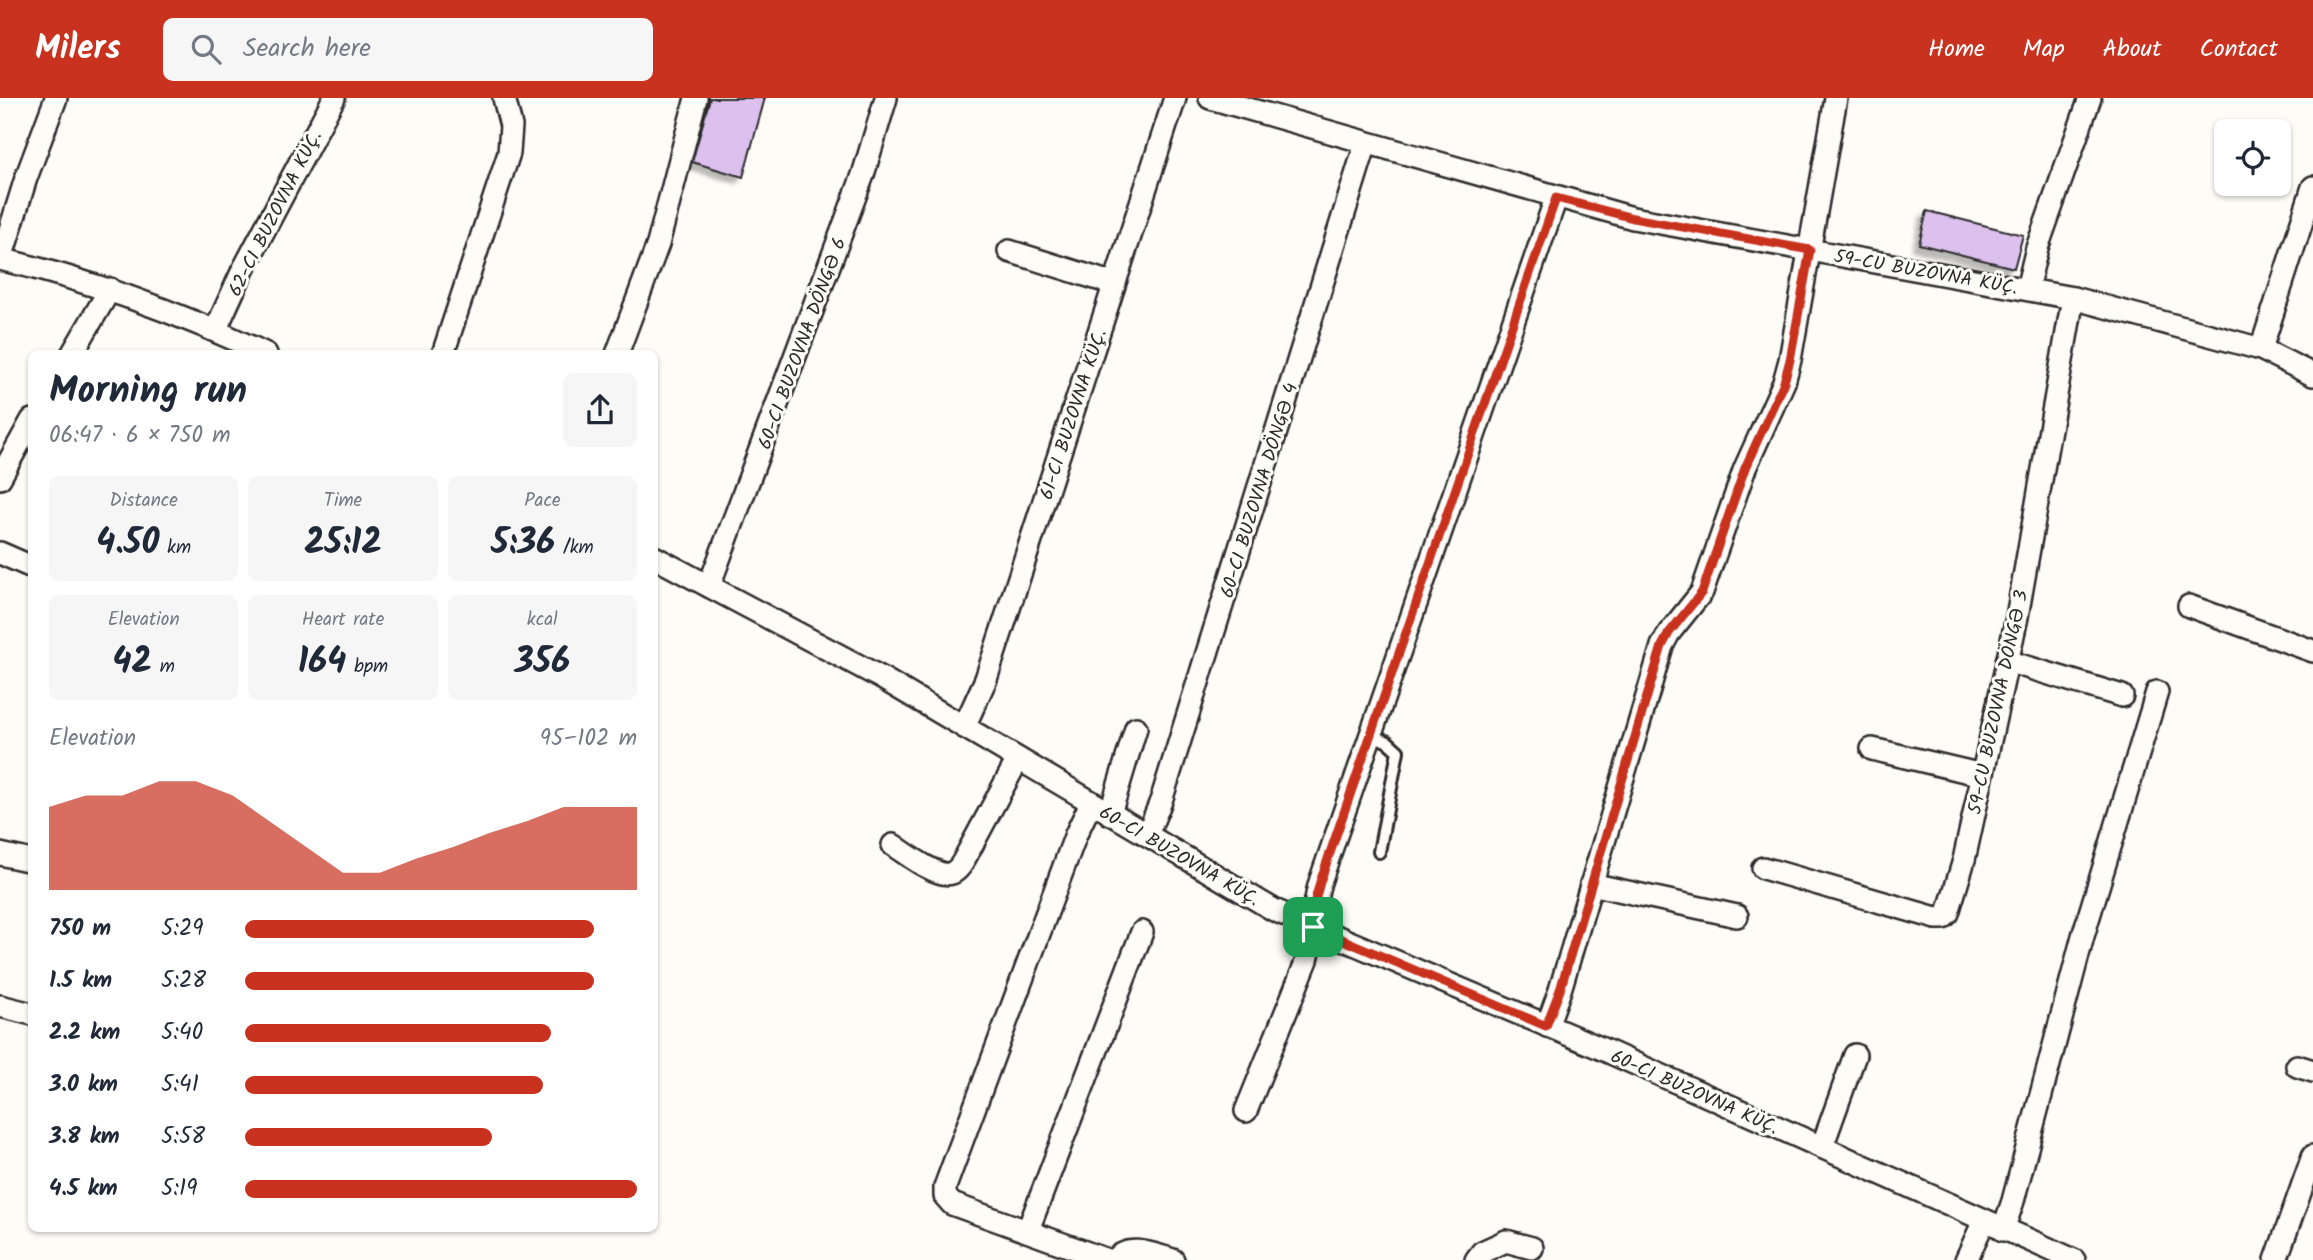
<!DOCTYPE html>
<html lang="en">
<head>
<meta charset="utf-8">
<style>
  body { margin:0; font-family:Kalam,sans-serif; background:#f6f6f7; color:#1f2937; height:100vh; display:flex; flex-direction:column; font-size:26px; white-space:nowrap }
  * { box-sizing:border-box; margin:0 }
  p { font-size:23px; color:#747a83 }
  .icon { flex:none; width:38px; height:38px; fill:none; stroke:currentColor; stroke-width:2; stroke-linecap:round; stroke-linejoin:round }
  .map { position:relative; flex:1; overflow:hidden }
  .sheet { position:absolute; left:28px; top:252px; width:630px; height:882px; display:flex; flex-direction:column; background:#fff; border-radius:10px; box-shadow:0 2px 5px #0004 }
  .sheet>* { flex:none }
  .controls { position:absolute; left:2214px; top:21px; display:grid; gap:14px }
  .controls a { display:grid; place-items:center; width:77px; height:77px; border-radius:10px; background:#fff; box-shadow:0 2px 5px #0004; font-size:35px }
  .pin { position:absolute; display:grid; place-items:center; width:60px; height:60px; color:#fff; margin:-30px; border-radius:14px; box-shadow:0 4px 10px #0006 }
  .round { display:grid; place-items:center; flex:none; width:74px; height:74px; border-radius:10px; background:#f6f6f7 }
  .summary { display:flex; align-items:center; justify-content:space-between; height:119px; padding:0 21px }
  h1 { font-size:38px; font-weight:700; line-height:52px }
  .figures { display:grid; grid-template-columns:repeat(3,1fr); gap:10px; height:119px; padding:7px 21px }
  .figures div { display:grid; align-content:center; border-radius:10px; background:#f6f6f7; text-align:center }
  .figures b { font-size:35px; font-weight:700 }
  .figures small { font-size:19px; font-weight:400 }
  .figures p { font-size:19px }
  .chart { height:196px; padding:14px 21px }
  .chart p { display:flex; justify-content:space-between }
  .chart svg { width:100%; height:126px; margin-top:7px; fill:#c8321e; opacity:.7 }
  ul { padding:0 21px; list-style:none; font-size:23px }
  li { display:grid; grid-template-columns:112px 84px 1fr; align-items:center; height:52px }
  li i { height:18px; border-radius:9px; background:#c8321e }
  header { display:flex; align-items:center; gap:42px; box-sizing:border-box; height:98px; padding:0 35px; background:#c8321e; color:#fff }
  header strong { font-size:33px }
  nav { display:flex; gap:38px; margin-inline-start:auto; font-size:24px }
  .search { width:490px; height:63px; background:#f6f6f7; display:flex; align-items:center; gap:18px; box-sizing:border-box; padding:0 24px; border-radius:10px; color:#747a83; font-size:26px }
  .map>svg:first-child { display:block }
  .building { fill:#dcc0ee; stroke:#2b2b2b; stroke-width:2; filter:url(#shadow) }
  .lines { fill:none; stroke-linecap:round; stroke-linejoin:round }
  .lane-casing { stroke:#2b2b2b; stroke-width:16 }
  .street-casing { stroke:#2b2b2b; stroke-width:26 }
  .lane { stroke:#fdfcf7; stroke-width:10 }
  .street { stroke:#fdfcf7; stroke-width:21 }
  .route-casing { stroke:#fff; stroke-width:14 }
  .route { stroke:#c8321e; stroke-width:9 }
  .labels { text-anchor:middle; stroke-width:6; stroke-linejoin:round; paint-order:stroke }
  .street-label { font-size:19px; fill:#2b2b2b; stroke:#fdfcf7 }
</style>
</head>
<body>
<header>
<strong>Milers</strong>
<div class="search"><svg class="icon" aria-label="search" viewBox="0 0 24 24"><circle cx="10" cy="10" r="6"/><path d="M15 15l6 6"/></svg>Search here</div>
<nav><a>Home</a><a>Map</a><a>About</a><a>Contact</a></nav>
</header>
<div class="map">
<svg width="2313" height="1162" viewBox="0 0 2313 1162">
  <defs>
    <filter id="shadow"><feDropShadow dx="-6" dy="6" stdDeviation="2" flood-color="#0004"/></filter>
  </defs>
  <rect width="100%" height="100%" fill="#fdfcf7"/>
  <filter id="ink" filterUnits="userSpaceOnUse"><feTurbulence type="fractalNoise" baseFrequency=".0143" numOctaves="2"/><feDisplacementMap in="SourceGraphic" scale="14" xChannelSelector="R" yChannelSelector="G"/><feConvolveMatrix kernelMatrix="1 2 1 2 8 2 1 2 1" color-interpolation-filters="sRGB"/></filter>
  <g filter="url(#ink)">
    <g class="building">
      <polygon points="710,0 765,0 743,79 692,64"/>
      <polygon points="1927,113 2023,137 2014,170 1919,146"/>
    </g>
    <g class="lines">
      <g class="lane-casing">
        <polyline id="lane" points="1371,636 1388,644 1398,653 1379,754"/>
      </g>
      <g class="street-casing">
        <g id="street">
          <polyline points="1210,0 1633,120 2073,200 2261,251 2313,277"/>
          <polyline points="1009,153 1114,186"/>
          <path d="M0 161C92 183 180 215 266 256"/>
          <polyline points="1,161 26,80 56,0"/>
          <polyline points="2027,191 2037,150 2090,0"/>
          <polyline points="216,231 242,174 334,0"/>
          <polyline points="2261,251 2313,89"/>
          <polyline points="72,256 110,191"/>
          <polyline points="443,256 509,55 511,28 504,0"/>
          <polyline points="617,256 658,146 696,0"/>
          <polyline points="0,380 32,322"/>
          <polyline points="0,455 32,469"/>
          <polyline points="654,459 880,579 1274,812 1600,950 2074,1162"/>
          <polyline points="709,488 863,77 886,0"/>
          <polyline points="2189,508 2313,553"/>
          <polyline points="2007,563 2122,598"/>
          <polyline points="964,629 986,581 1175,0"/>
          <polyline points="1872,651 1982,677"/>
          <polyline points="1091,705 1076,736 945,1089 945,1098 952,1106 1107,1162"/>
          <polyline points="1110,716 1136,630"/>
          <polyline points="1147,737 1161,703 1366,45"/>
          <path d="M893 747C905 755 939 781 952 775 959 772 963 764 966 758L1018 661"/>
          <polyline points="0,756 32,763"/>
          <polyline points="1763,770 1936,820 1943,820 1948,815 1964,762 2017,519 2073,200"/>
          <polyline points="1591,786 1737,818"/>
          <polyline points="0,908 32,916"/>
          <polyline points="1547,928 1560,892 1662,548 1669,535 1702,494 1745,370 1784,284 1790,262 1836,0"/>
          <polyline points="2297,968 2313,973"/>
          <path d="M1246 1013 1307 862C1314 836 1312 810 1320 784L1556 100"/>
          <polyline points="1822,1049 1855,957"/>
          <polyline points="1028,1132 1142,834"/>
          <polyline points="2003,1132 2013,1103 2083,838 2157,594"/>
          <path d="M1115 1162C1129 1145 1155 1157 1173 1162"/>
          <polyline points="1476,1162 1482,1154 1506,1143 1532,1150"/>
          <polyline points="1966,1162 1984,1123"/>
          <polyline points="2276,1162 2313,1058"/>
        </g>
      </g>
      <use href="#lane" class="lane"/>
      <use href="#street" class="street"/>
    </g>
  </g>
  <g class="lines" filter="url(#ink)">
    <g class="route-casing">
      <polygon id="route" points="1556,100 1633,120 1810,152 1790,262 1784,284 1745,370 1702,494 1669,535 1662,548 1560,892 1546,928 1313,829 1313,810 1320,784"/>
    </g>
    <use href="#route" class="route"/>
  </g>
  <g class="labels">
    <g class="street-label">
      <text transform="translate(274 115) rotate(-63)" y="7">62-CI BUZOVNA KÜÇ.</text>
      <text transform="translate(1926 173) rotate(10)" y="7">59-CU BUZOVNA KÜÇ.</text>
      <text transform="translate(801 245) rotate(-70)" y="7">60-CI BUZOVNA DÖNGƏ 6</text>
      <text transform="translate(1072 316) rotate(-72)" y="7">61-CI BUZOVNA KÜÇ.</text>
      <text transform="translate(1258 392) rotate(-73)" y="7">60-CI BUZOVNA DÖNGƏ 4</text>
      <text transform="translate(1997 604) rotate(-78)" y="7">59-CU BUZOVNA DÖNGƏ 3</text>
      <text transform="translate(1180 757) rotate(30)" y="7">60-CI BUZOVNA KÜÇ.</text>
      <text transform="translate(1695 993) rotate(24)" y="7">60-CI BUZOVNA KÜÇ.</text>
    </g>
  </g>
</svg>
<div class="controls">
<a><svg class="icon" aria-label="locate" viewBox="0 0 24 24"><circle cx="12" cy="12" r="6"/><path d="M12 2v4M12 18v4M2 12h4M18 12h4"/></svg></a>
</div>
<div class="pin" style="left:1313px;top:829px;background:#1e9e55"><svg class="icon" aria-label="arrive" viewBox="0 0 24 24"><path d="M6 21V4h12l-3 4 3 4H6"/></svg></div>
<section class="sheet">
<div class="summary"><div><h1>Morning run</h1><p>06:47 · 6 × 750 m</p></div><a class="round"><svg class="icon" aria-label="share" viewBox="0 0 24 24"><path d="M12 15V3M7 8l5-5 5 5M5 13v7h14v-7"/></svg></a></div>
<div class="figures">
<div><p>Distance</p><b>4.50<small> km</small></b></div>
<div><p>Time</p><b>25:12</b></div>
<div><p>Pace</p><b>5:36<small> /km</small></b></div>
</div>
<div class="figures">
<div><p>Elevation</p><b>42<small> m</small></b></div>
<div><p>Heart rate</p><b>164<small> bpm</small></b></div>
<div><p>kcal</p><b>356</b></div>
</div>
<div class="chart"><p><span>Elevation</span>95–102 m</p>
<svg viewBox="0 0 160 44" preserveAspectRatio="none"><path d="M0 44V15L10 11L20 11L30 6L40 6L50 11L60 20L70 29L80 38L90 38L100 33L110 29L120 24L130 20L140 15L150 15L160 15V44z"/></svg>
</div>
<ul>
<li><b>750 m</b>5:29<i style="width:89%"></i></li>
<li><b>1.5 km</b>5:28<i style="width:89%"></i></li>
<li><b>2.2 km</b>5:40<i style="width:78%"></i></li>
<li><b>3.0 km</b>5:41<i style="width:76%"></i></li>
<li><b>3.8 km</b>5:58<i style="width:63%"></i></li>
<li><b>4.5 km</b>5:19<i style="width:100%"></i></li>
</ul>
</section>
</div>
</body>
</html>
